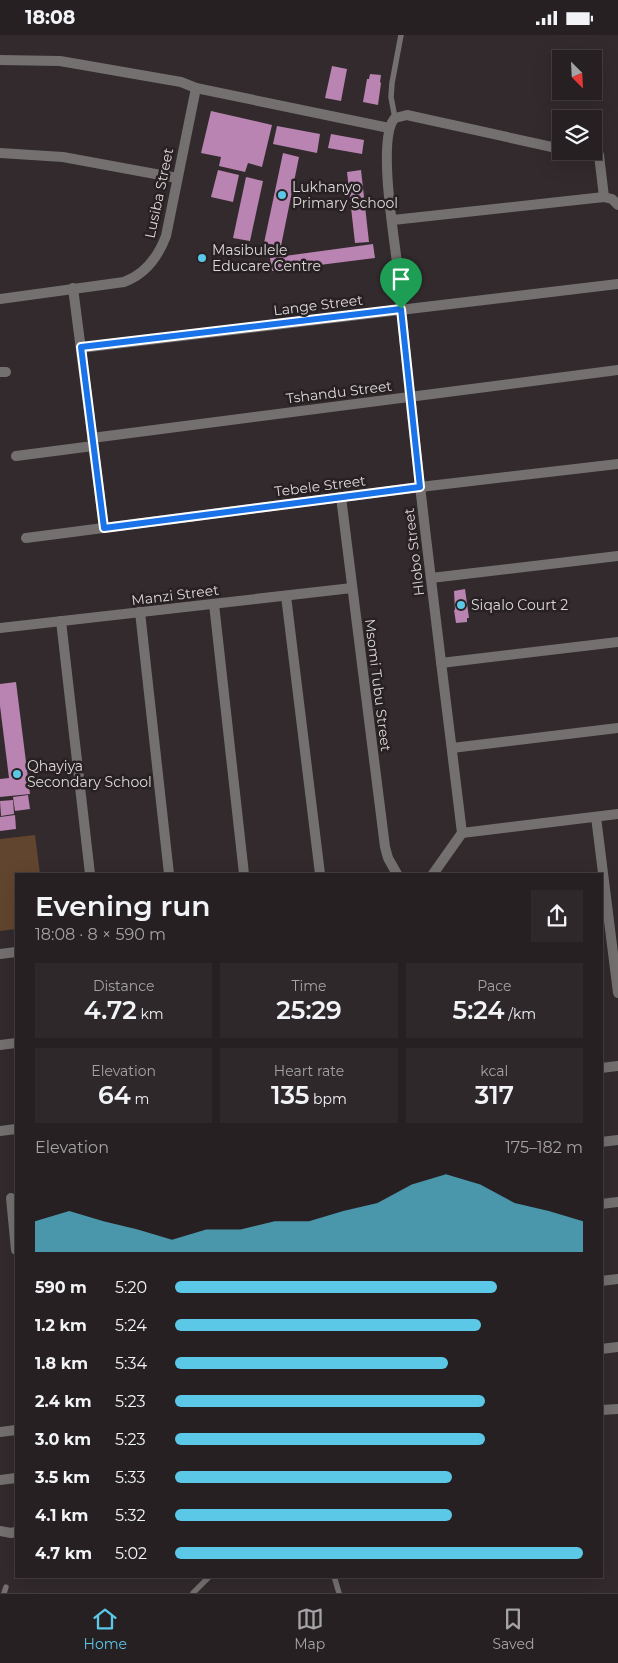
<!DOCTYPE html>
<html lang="en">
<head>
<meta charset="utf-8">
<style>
  body { margin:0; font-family:Montserrat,sans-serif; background:#2e282a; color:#f1f3f6; height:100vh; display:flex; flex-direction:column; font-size:19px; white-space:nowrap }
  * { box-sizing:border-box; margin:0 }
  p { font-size:16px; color:#a4a3a5 }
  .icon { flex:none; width:28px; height:28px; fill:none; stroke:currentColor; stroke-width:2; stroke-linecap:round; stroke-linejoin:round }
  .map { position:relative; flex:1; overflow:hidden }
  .sheet { position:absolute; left:15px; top:838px; width:588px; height:705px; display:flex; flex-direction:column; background:#262022; border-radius:0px; box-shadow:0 5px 20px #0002,0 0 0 1px #423e40 }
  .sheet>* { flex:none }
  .needle { width:32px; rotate:156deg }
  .fabs { position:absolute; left:552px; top:15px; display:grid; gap:10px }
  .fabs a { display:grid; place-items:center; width:50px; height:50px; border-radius:0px; background:#262022; box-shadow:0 5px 20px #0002,0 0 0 1px #423e40; font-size:25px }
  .pin { position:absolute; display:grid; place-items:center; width:42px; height:42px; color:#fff; margin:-51px -21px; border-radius:50% 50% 50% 0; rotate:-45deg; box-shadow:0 0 5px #0007 }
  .pin .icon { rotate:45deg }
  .round { display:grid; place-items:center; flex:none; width:52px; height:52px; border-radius:0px; background:#2e282a }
  .overview { display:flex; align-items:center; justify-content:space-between; height:85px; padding:0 20px }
  h1 { font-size:28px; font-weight:600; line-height:38px }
  .figures { display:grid; grid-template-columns:repeat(3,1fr); gap:8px; height:85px; padding:5px 20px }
  .figures div { display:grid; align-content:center; border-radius:0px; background:#2e282a; text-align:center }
  .figures b { font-size:25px; font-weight:600 }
  .figures small { font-size:14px; font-weight:400 }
  .figures p { font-size:14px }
  .chart { height:140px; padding:10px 20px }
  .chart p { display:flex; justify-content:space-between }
  .chart svg { width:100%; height:90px; margin-top:5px; fill:#5ac8e6; opacity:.7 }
  ul { padding:0 20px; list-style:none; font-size:16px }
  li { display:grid; grid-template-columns:80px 60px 1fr; align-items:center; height:38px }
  li i { height:12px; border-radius:6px; background:#5ac8e6 }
  .status { display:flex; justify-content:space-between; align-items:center; height:35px; padding:0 25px; background:#262022; direction:ltr }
  .status svg { height:14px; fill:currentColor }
  .menu { display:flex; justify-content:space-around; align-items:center; height:70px; border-top:1px solid #423e40; background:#262022; font-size:14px; color:#a4a3a5 }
  .menu a { display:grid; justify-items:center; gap:2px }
  .menu .current { color:#5ac8e6 }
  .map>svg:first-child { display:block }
  .green { fill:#62452e }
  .building { fill:#b984b1 }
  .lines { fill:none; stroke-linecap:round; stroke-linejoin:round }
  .lane { stroke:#74706f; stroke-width:5.5 }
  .street { stroke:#74706f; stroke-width:10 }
  .route-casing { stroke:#fff; stroke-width:10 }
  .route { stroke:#1a73e8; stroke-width:6 }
  .poi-dot { fill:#5ac8e6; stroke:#282123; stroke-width:2 }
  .labels { text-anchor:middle; stroke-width:5; stroke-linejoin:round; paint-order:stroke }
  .poi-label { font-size:14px; fill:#ddd8d9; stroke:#282123; text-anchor:start }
  .street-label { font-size:14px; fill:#ddd8d9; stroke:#282123 }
</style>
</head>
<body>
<div class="status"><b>18:08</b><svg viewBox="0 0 49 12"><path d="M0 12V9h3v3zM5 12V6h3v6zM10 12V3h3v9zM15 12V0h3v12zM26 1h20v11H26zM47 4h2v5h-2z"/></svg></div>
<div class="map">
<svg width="618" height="1558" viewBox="0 0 618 1558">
  <rect width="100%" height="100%" fill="#322a2d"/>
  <polygon class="green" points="35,800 40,839 16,839 16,894 0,896 0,804"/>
  <g class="building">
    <polygon points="332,31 347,34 341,66 325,63"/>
    <polygon points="370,39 381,40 380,47 381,48 378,70 363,67 367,44 369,44"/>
    <polygon points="211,76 272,90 262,132 248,128 245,137 219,131 221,122 201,118"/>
    <polygon points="277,91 320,99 317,118 273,109"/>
    <polygon points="331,99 364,105 362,119 328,113"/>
    <polygon points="283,118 299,122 281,211 264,208"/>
    <polygon points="218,135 239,140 233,167 211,162"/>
    <polygon points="361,135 369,207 355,208 347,137"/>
    <polygon points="246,142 263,146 250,206 233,203"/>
    <polygon points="373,209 375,223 272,236 270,223"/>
    <polygon points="465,554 469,583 467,583 467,587 456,588 454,575 455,575 454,556"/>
    <polygon points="16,647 30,759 0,762 0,744 9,743 0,671 0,649"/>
    <polygon points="28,760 30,774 15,776 13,762"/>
    <polygon points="13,765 14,779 1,781 0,766"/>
    <polygon points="15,780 16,794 0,796 0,782"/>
  </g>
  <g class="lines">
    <g class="lane">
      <polyline points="395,83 391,62 392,48 401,0"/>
      <polyline points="334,1541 339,1558"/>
      <polyline points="4,1558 6,1552"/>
      <polyline points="193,1558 210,1541"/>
    </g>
    <g class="street">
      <polyline points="0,25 60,26 181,47 196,53 389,93"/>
      <polyline points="594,112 599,120 604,162"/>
      <polyline points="0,118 63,122 177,143"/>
      <polyline points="393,185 604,162 612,164 618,170"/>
      <polyline points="73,253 104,493"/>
      <path d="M0 264 124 247C146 239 158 222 166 201L196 53"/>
      <polyline points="81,313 618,249"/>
      <polyline points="0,337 6,337"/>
      <polyline points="92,403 618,335"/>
      <polyline points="16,421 93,411"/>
      <polyline points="341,462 385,812 388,823 397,839"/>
      <polyline points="26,503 420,452 618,429"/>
      <polyline points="431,543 618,521"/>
      <polyline points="286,561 320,839"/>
      <polyline points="214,569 244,839"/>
      <polyline points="140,577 169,839"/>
      <polyline points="61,586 90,839"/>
      <polyline points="0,593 352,553"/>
      <polyline points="441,628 618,607"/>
      <polyline points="452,713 618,693"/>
      <polyline points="596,782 618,958"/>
      <polyline points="462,798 618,779"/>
      <path d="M433 839 462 798C439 608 414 418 397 228 394 201 377 101 395 83L407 80 561 114"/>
      <polyline points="0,919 16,917"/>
      <polyline points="0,1010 16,1008"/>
      <polyline points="601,1033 618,1031"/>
      <polyline points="0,1096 16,1094"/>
      <polyline points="601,1107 618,1105"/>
      <polyline points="11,1163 16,1215"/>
      <polyline points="601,1169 618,1167"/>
      <polyline points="601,1246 618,1244"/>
      <polyline points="601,1314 618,1312"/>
      <polyline points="601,1375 618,1374"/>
      <polyline points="0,1397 16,1395"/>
      <polyline points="0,1445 16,1443"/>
      <polyline points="0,1496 11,1498 16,1497"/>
    </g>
  </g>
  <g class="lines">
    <g class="route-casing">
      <polygon id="route" points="401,274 420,452 104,493 81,312"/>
    </g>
    <use href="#route" class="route"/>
  </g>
  <g class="poi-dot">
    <circle cx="282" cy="160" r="5"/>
    <circle cx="202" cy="223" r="5"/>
    <circle cx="461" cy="570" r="5"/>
    <circle cx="17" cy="739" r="5"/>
  </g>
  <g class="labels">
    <g class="poi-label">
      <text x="292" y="157">Lukhanyo<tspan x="292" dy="16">Primary School</tspan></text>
      <text x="212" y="220">Masibulele<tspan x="212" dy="16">Educare Centre</tspan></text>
      <text x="471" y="575">Siqalo Court 2</text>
      <text x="27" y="736">Qhayiya<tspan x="27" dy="16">Secondary School</tspan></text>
    </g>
    <g class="street-label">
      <text transform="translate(159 158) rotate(-78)" y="5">Lusiba Street</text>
      <text transform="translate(318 270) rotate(-7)" y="5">Lange Street</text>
      <text transform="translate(339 357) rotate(-7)" y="5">Tshandu Street</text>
      <text transform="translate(320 451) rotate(-7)" y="5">Tebele Street</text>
      <text transform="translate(414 517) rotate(-97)" y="5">Hlobo Street</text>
      <text transform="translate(175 560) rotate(-7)" y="5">Manzi Street</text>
      <text transform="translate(378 650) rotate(83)" y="5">Msomi Tubu Street</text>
    </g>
  </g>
</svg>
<div class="fabs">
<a><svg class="needle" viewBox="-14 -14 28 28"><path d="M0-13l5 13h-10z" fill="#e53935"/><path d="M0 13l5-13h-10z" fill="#a4a3a5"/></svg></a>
<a><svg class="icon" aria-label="layers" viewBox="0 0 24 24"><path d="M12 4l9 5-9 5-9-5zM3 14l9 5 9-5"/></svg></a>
</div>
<div class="pin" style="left:401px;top:274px;background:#1e9e55"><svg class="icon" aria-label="arrive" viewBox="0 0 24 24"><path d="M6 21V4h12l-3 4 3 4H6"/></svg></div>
<section class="sheet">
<div class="overview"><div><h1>Evening run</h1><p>18:08 · 8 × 590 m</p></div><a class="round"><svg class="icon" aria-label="share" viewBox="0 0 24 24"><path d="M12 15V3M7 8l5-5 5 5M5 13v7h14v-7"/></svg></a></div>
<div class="figures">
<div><p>Distance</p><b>4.72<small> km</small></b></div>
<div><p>Time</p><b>25:29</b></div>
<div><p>Pace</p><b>5:24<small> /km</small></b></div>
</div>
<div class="figures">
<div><p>Elevation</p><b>64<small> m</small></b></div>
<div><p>Heart rate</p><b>135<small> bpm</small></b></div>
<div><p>kcal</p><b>317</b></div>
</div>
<div class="chart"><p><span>Elevation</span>175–182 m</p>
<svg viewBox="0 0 160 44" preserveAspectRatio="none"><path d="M0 44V29L10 24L20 29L30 33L40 38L50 33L60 33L70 29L80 29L90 24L100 20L110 11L120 6L130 11L140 20L150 24L160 29V44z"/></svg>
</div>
<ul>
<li><b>590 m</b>5:20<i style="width:79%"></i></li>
<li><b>1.2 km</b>5:24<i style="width:75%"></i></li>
<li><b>1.8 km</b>5:34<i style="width:67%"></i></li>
<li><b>2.4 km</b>5:23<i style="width:76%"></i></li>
<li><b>3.0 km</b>5:23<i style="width:76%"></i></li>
<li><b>3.5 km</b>5:33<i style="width:68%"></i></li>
<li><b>4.1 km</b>5:32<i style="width:68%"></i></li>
<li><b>4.7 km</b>5:02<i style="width:100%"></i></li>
</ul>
</section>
</div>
<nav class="menu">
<a class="current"><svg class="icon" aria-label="home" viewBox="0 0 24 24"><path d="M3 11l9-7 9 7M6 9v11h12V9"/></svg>Home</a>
<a><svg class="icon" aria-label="map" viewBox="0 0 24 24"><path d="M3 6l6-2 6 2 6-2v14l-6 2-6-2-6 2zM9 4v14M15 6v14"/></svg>Map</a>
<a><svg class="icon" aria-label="saved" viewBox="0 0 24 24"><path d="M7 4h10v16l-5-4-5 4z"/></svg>Saved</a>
</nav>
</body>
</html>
